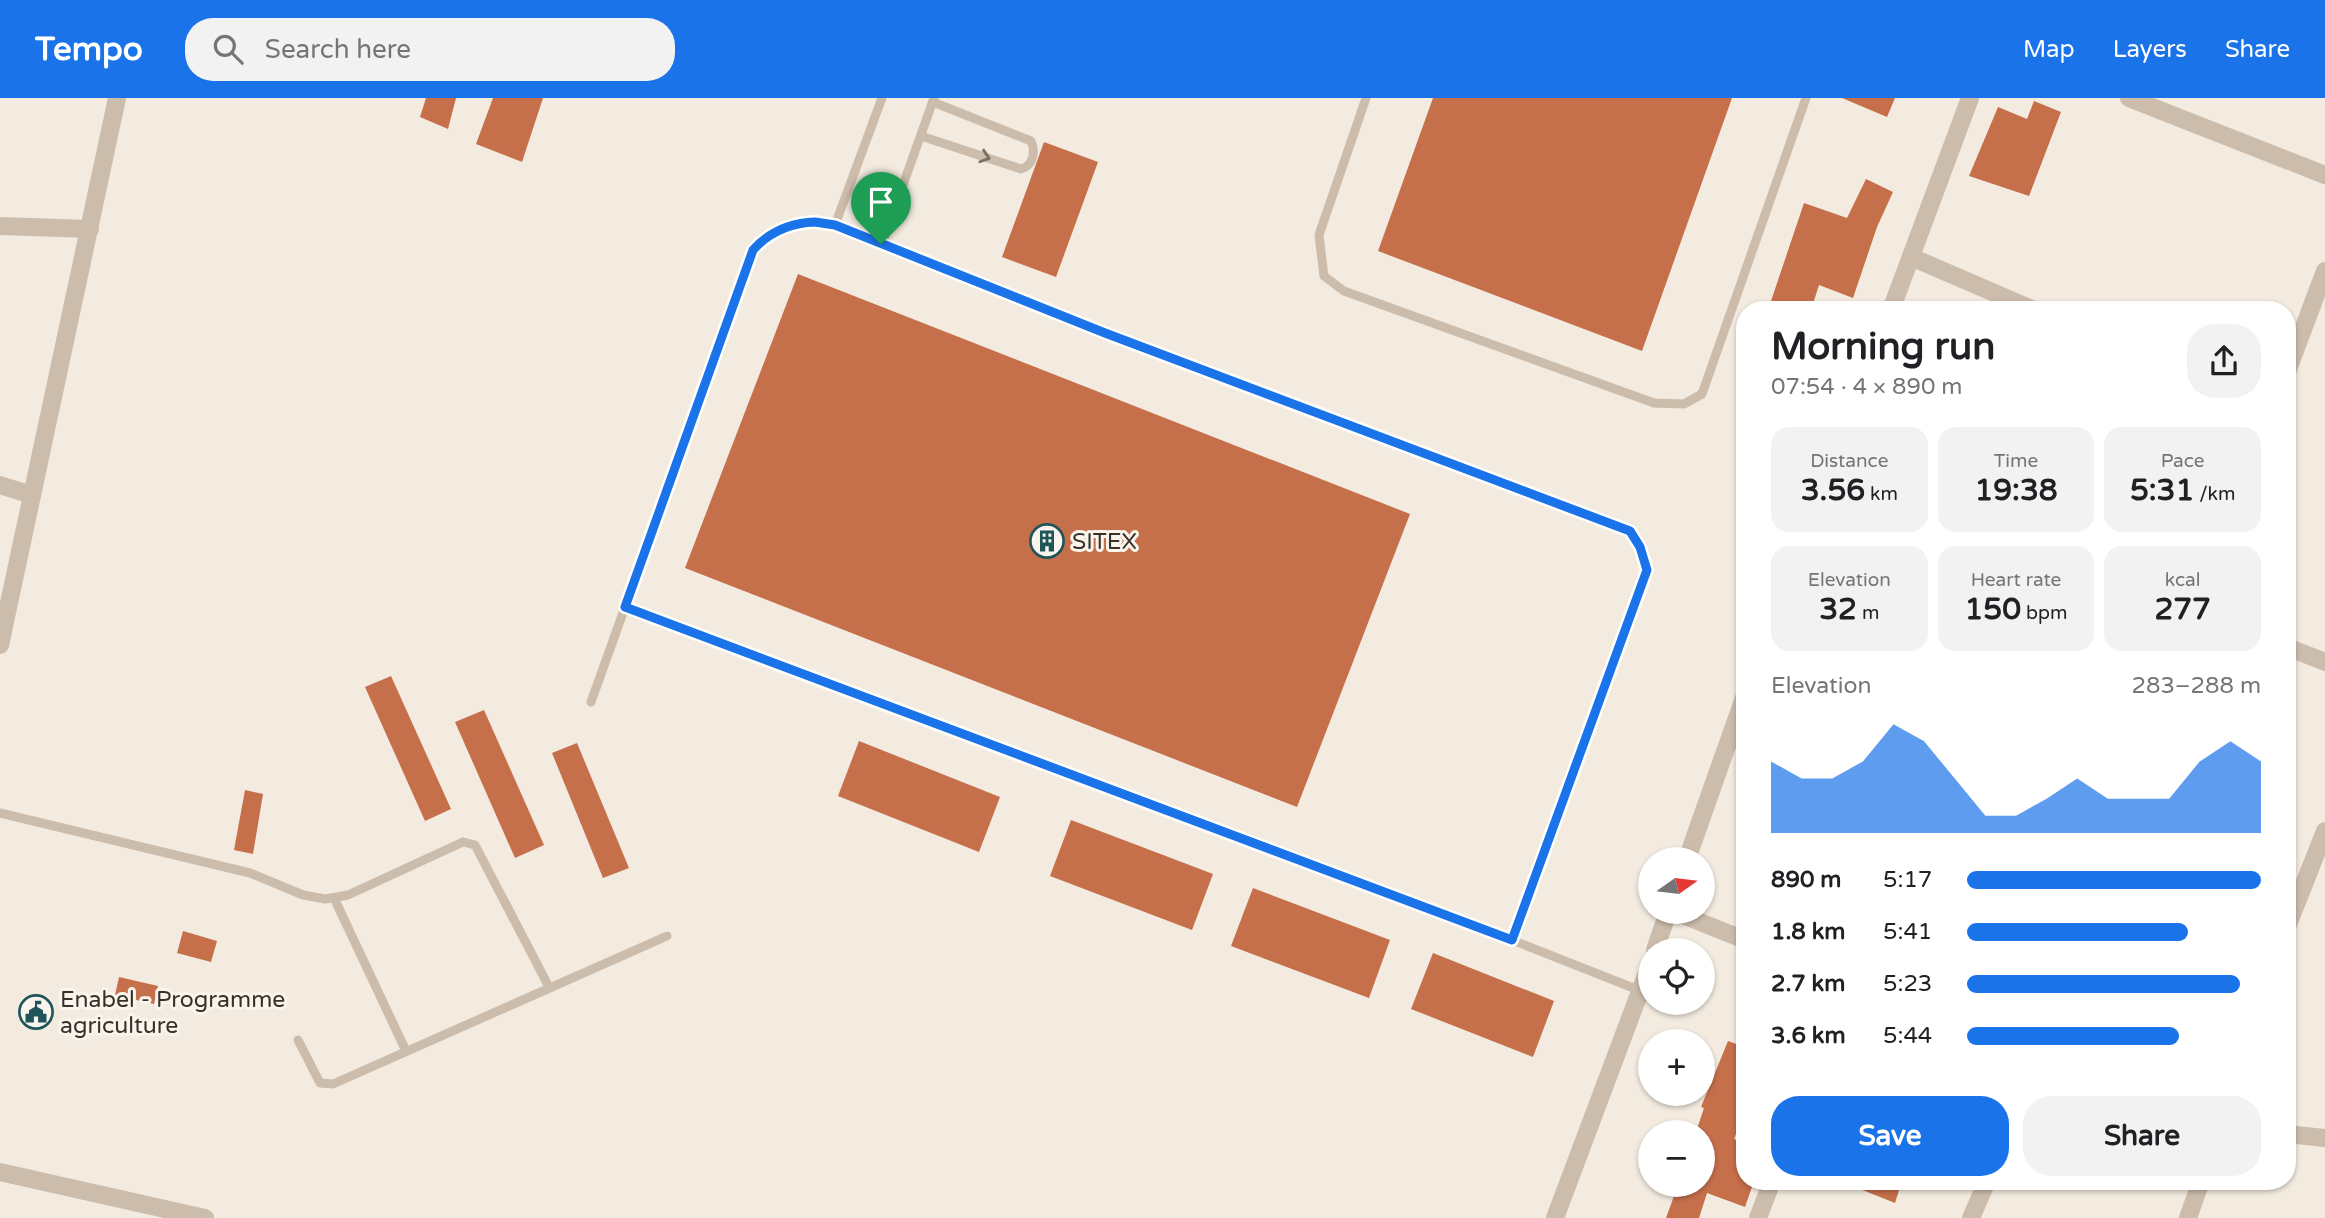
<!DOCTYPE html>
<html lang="en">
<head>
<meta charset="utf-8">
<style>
  body { margin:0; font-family:"Varela Round",sans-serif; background:#f2f2f2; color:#202124; height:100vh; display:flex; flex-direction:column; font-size:26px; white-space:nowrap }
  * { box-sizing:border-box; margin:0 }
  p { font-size:23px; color:#757577 }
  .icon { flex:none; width:38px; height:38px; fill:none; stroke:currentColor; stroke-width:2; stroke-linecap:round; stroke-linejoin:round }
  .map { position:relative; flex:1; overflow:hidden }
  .sheet { position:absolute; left:1736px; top:203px; width:560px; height:889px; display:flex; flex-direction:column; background:#fff; border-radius:28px; box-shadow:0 2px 5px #0004 }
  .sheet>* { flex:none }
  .needle { width:46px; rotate:76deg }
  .controls { position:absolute; left:1638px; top:749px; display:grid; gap:14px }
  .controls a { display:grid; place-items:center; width:77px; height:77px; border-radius:50%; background:#fff; box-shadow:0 2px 5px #0004; font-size:35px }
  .pin { position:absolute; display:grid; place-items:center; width:60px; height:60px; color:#fff; margin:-72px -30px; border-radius:50% 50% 50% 0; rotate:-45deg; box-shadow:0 0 7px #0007 }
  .pin .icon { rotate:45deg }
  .round { display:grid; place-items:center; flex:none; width:74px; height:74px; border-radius:28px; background:#f2f2f2 }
  .head { display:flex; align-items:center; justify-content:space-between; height:119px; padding:0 35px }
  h1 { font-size:38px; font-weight:700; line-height:52px }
  .metrics { display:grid; grid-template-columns:repeat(3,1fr); gap:10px; height:119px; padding:7px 35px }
  .metrics div { display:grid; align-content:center; border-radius:18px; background:#f2f2f2; text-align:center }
  .metrics b { font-size:30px; font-weight:700 }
  .metrics small { font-size:19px; font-weight:400 }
  .metrics p { font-size:19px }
  .chart { height:196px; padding:14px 35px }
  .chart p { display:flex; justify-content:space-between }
  .chart svg { width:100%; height:126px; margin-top:7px; fill:#1a73e8; opacity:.7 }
  .primary-button { display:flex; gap:14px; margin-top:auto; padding:14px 35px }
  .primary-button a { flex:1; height:80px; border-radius:28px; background:#1a73e8; color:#fff; font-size:28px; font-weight:700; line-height:80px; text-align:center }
  .primary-button a+a { background:#f2f2f2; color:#202124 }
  ul { padding:0 35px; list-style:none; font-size:23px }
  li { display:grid; grid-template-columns:112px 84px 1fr; align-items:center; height:52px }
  li i { height:18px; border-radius:9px; background:#1a73e8 }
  header { display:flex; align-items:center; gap:42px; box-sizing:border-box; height:98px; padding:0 35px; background:#1a73e8; color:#fff }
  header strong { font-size:33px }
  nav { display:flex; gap:38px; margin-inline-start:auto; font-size:24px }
  .search { width:490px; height:63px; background:#f2f2f2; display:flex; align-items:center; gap:18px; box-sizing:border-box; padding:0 24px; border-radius:28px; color:#757577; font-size:26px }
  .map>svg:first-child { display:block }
  .building { fill:#c66f4b }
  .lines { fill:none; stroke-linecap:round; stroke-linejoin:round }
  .lane { stroke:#ccbcab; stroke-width:9 }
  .street { stroke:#ccbcab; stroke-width:18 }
  .oneway { stroke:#7b6f64 }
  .route-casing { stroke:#fff; stroke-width:14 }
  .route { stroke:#1a73e8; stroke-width:9 }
  .labels { text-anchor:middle; stroke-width:6; stroke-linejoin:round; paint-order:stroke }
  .poi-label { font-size:23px; fill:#39302a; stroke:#faf5ec; text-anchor:start }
</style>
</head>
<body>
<header>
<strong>Tempo</strong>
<div class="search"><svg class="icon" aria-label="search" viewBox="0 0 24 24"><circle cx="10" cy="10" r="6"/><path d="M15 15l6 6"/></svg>Search here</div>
<nav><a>Map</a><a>Layers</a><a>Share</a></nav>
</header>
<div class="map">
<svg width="2325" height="1120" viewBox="0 0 2325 1120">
  <rect width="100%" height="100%" fill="#f3ebdf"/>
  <g class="building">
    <polygon points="426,0 456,0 448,31 420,19"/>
    <polygon points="493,0 543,0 522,64 476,46"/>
    <polygon points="1433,0 1732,0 1642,253 1378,153"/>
    <polygon points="1842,0 1895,0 1887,19"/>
    <polygon points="2034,3 2061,14 2029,98 1969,78 1998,9 2027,21"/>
    <polygon points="1044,44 1098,64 1056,179 1002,159"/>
    <polygon points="1866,81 1893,94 1877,129 1853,200 1819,187 1811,212 1768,212 1804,105 1847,120"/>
    <polygon points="798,176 1410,416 1297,709 685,470"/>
    <polygon points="391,578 451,711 425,723 365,589"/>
    <polygon points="484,612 544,747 515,760 455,624"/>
    <polygon points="859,643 1000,699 979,754 838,698"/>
    <polygon points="577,645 629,770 603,780 552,655"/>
    <polygon points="245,692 263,696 253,756 234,752"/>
    <polygon points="1071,722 1213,776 1192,832 1050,778"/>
    <polygon points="1253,790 1390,842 1369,900 1231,848"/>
    <polygon points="183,833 217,843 211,864 177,855"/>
    <polygon points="1433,855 1554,903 1533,959 1411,911"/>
    <polygon points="119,879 158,888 154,906 115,897"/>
    <polygon points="1728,943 1745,949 1745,1013 1734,1041 1745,1045 1745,1083 1754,1083 1745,1109 1707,1095 1699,1120 1666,1120 1678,1087 1703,1087 1703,1034 1696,1034 1704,1010 1701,1009"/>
    <polygon points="1840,1083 1902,1083 1895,1105"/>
  </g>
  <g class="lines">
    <g class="lane">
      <polyline points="1366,0 1319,137 1324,178 1344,193 1654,305 1684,306 1702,296 1806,0"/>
      <path d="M921 38 1021 71C1033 68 1036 54 1031 43L933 4"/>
      <polyline points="835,127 882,0"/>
      <polyline points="882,146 934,0"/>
      <polyline points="625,509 1512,842 1641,893"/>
      <path d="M591 604 753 152C776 127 802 122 835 127L1105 235 1630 433 1640 449 1647 472 1512 842"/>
      <polyline points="0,715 250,775 303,797 325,801 348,797 463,744 475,747 549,889"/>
      <polyline points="334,800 406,953"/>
      <polyline points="298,942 320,985 333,986 667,838"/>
    </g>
    <g class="street">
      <polyline points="2129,0 2325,77"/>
      <polyline points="0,128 90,131"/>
      <polyline points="1911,159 2034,212"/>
      <polyline points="1891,212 1970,0"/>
      <polyline points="2287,274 2325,173"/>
      <polyline points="0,387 32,397"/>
      <polyline points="0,547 117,0"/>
      <polyline points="2287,549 2325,564"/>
      <polyline points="1687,761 1745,597"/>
      <polyline points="1675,814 1745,842"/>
      <polyline points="2287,829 2325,733"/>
      <polyline points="1655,852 1668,814"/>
      <polyline points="2287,1036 2325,1040"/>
      <polyline points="0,1074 205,1120"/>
      <polyline points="1555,1120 1650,867"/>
      <polyline points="1758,1120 1772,1083"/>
      <polyline points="1971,1120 1987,1083"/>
      <polyline points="2188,1120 2201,1083"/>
    </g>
  </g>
  <defs><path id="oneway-chevron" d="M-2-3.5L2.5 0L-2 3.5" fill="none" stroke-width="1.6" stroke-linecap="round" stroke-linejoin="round" transform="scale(1.75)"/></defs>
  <use class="oneway" href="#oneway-chevron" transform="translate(985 59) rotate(18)"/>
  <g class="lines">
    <g class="route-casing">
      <path id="route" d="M815 124 835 127 1105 235 1630 433 1640 449 1647 472 1512 842 625 509 753 152C770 133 790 125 815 124Z"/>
    </g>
    <use href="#route" class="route"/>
  </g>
  <defs>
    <g id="building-ring" transform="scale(1.75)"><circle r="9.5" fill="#faf5ec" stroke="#1f545b" stroke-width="1.5"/><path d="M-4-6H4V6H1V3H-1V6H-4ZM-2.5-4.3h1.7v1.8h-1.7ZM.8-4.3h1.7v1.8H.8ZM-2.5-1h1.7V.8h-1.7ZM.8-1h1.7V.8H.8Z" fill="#1f545b"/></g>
    <g id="civic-ring" transform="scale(1.75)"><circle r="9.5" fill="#faf5ec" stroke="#1f545b" stroke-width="1.5"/><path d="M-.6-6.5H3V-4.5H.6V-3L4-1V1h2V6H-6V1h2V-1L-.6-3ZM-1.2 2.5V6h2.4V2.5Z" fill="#1f545b"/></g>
  </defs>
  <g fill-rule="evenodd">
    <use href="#building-ring" x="1047" y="443"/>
    <use href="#civic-ring" x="36" y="914"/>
  </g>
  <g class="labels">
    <g class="poi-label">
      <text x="1072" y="451">SITEX</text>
      <text x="60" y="909">Enabel - Programme<tspan x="60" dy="26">agriculture</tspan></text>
    </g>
  </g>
</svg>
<div class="controls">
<a><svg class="needle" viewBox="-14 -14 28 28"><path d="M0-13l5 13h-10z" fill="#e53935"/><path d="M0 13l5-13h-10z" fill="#757577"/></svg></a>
<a><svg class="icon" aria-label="locate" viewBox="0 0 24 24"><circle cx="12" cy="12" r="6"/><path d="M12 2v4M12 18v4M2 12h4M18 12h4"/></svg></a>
<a>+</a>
<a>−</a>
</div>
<div class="pin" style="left:881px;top:146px;background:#1e9e55"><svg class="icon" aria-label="arrive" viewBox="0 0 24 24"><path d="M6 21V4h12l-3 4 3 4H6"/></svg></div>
<section class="sheet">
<div class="head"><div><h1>Morning run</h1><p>07:54 · 4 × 890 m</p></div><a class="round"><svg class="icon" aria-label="share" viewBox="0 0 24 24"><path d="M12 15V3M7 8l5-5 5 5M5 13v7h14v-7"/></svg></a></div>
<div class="metrics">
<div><p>Distance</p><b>3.56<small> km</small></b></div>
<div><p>Time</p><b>19:38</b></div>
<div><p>Pace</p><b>5:31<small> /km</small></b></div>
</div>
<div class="metrics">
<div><p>Elevation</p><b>32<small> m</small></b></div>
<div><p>Heart rate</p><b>150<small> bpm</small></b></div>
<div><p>kcal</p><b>277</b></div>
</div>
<div class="chart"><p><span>Elevation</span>283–288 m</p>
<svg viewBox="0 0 160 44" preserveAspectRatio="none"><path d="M0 44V19L10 25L20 25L30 19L40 6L50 12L60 25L70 38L80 38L90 32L100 25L110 32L120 32L130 32L140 19L150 12L160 19V44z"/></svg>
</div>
<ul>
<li><b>890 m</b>5:17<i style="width:100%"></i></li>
<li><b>1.8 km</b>5:41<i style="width:75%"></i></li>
<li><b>2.7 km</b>5:23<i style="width:93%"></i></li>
<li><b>3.6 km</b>5:44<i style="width:72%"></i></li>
</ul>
<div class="primary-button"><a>Save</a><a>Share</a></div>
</section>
</div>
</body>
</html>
